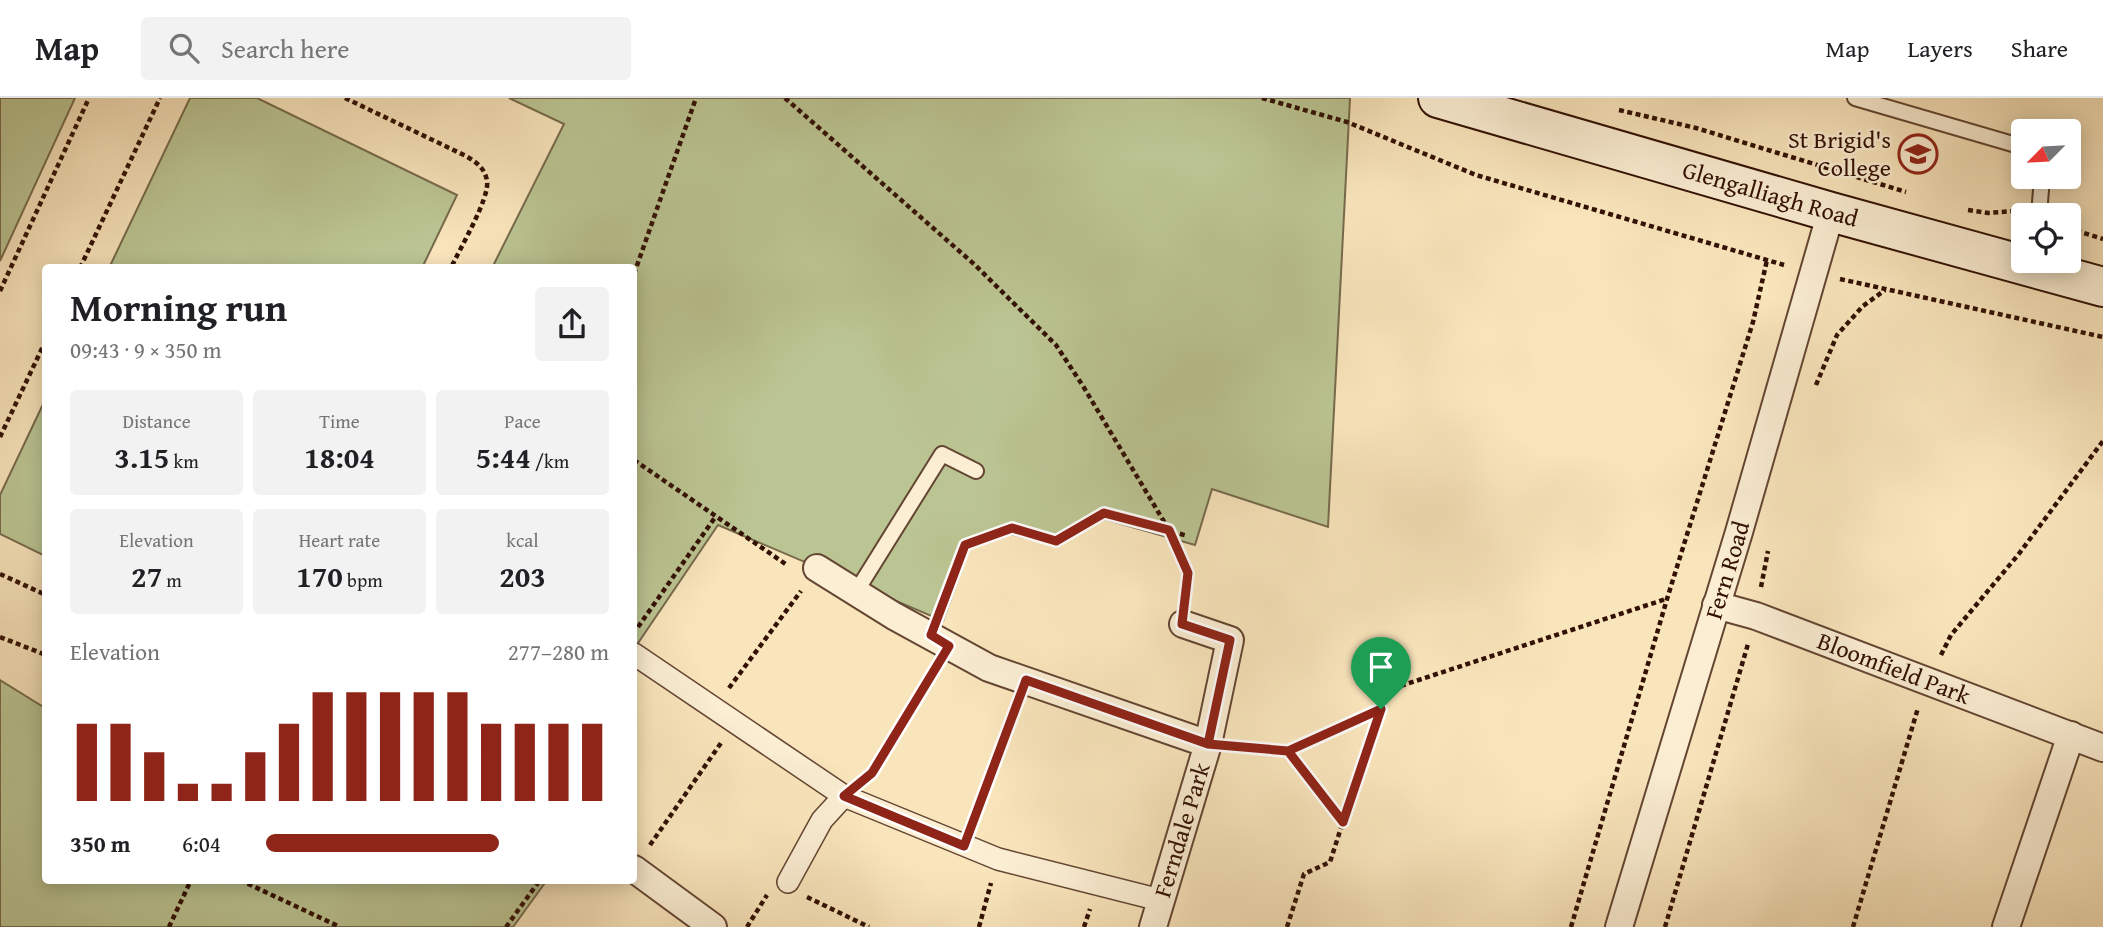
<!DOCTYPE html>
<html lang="en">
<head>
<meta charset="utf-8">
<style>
  body { margin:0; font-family:"Gentium Book Plus",serif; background:#f2f2f2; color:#202124; height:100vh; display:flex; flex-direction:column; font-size:26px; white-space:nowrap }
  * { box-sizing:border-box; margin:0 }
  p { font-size:23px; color:#757577 }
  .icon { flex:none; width:38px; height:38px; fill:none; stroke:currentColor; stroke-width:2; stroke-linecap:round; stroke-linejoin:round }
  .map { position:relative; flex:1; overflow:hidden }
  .details { position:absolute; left:42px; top:166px; width:595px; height:620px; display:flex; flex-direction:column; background:#fff; border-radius:7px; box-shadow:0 4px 18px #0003 }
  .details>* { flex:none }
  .needle { width:46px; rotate:246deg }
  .buttons { position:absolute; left:2011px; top:21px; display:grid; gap:14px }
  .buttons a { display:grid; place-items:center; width:70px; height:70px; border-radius:7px; background:#fff; box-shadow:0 4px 18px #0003; font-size:35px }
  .pin { position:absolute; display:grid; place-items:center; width:60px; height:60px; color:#fff; margin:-72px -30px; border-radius:50% 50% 50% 0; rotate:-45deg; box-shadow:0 0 7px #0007 }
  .pin .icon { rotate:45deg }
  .round { display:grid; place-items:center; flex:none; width:74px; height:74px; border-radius:7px; background:#f2f2f2 }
  .head { display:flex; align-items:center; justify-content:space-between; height:119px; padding:0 28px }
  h1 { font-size:38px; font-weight:600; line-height:52px }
  .stats { display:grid; grid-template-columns:repeat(3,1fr); gap:10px; height:119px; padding:7px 28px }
  .stats div { display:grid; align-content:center; border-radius:7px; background:#f2f2f2; text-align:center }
  .stats b { font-size:30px; font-weight:600 }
  .stats small { font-size:19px; font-weight:400 }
  .stats p { font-size:19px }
  .chart { height:196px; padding:14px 28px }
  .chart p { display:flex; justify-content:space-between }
  .chart svg { width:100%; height:126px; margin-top:7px; stroke:#8f2418; stroke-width:6 }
  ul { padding:0 28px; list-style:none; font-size:23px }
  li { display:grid; grid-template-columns:112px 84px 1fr; align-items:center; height:52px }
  li i { height:18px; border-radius:9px; background:#8f2418 }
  header { display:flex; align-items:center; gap:42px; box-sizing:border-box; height:98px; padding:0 35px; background:#fff; border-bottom:2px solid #e0e0e0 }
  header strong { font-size:33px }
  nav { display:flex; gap:38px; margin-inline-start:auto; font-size:24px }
  .search { width:490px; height:63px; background:#f2f2f2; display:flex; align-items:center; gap:18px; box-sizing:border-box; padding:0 24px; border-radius:7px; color:#757577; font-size:26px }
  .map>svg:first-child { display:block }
  .green { fill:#bbc593; stroke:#766a4c; stroke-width:2 }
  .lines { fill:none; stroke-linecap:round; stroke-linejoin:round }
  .service-casing { stroke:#644532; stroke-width:18 }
  .pedestrian-casing { stroke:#644532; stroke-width:24 }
  .minor-casing { stroke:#644532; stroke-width:30 }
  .secondary-casing { stroke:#321004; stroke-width:42 }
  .path { stroke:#321004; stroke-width:4.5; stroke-dasharray:5 3.5; stroke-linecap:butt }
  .service { stroke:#fbeed3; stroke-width:14 }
  .pedestrian { stroke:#fbeed3; stroke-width:21 }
  .minor { stroke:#fbeed3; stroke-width:26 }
  .secondary { stroke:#fbeed3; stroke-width:38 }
  .route-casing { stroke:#fff; stroke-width:14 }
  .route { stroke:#8f2418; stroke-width:9 }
  .labels { text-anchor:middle; stroke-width:5; stroke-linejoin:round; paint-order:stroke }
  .poi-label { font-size:24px; fill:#321004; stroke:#fbeed3; text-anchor:end }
  .street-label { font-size:24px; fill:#321004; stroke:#fbeed3 }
</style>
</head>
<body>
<header>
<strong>Map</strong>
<div class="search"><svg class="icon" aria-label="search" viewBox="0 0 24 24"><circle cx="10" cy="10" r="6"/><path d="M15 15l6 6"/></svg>Search here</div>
<nav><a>Map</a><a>Layers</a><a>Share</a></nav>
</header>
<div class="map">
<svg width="2103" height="829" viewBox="0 0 2103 829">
  <rect width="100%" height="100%" fill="#f9e5bc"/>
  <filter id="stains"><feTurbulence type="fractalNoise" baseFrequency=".00286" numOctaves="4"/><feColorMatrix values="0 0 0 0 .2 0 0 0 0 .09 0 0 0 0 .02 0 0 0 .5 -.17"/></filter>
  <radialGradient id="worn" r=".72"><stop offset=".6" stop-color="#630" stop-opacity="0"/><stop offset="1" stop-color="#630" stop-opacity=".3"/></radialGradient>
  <g class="green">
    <polygon points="0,0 75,0 0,163"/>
    <polygon points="190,0 257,0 457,97 422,170 109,170"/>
    <polygon points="509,0 1350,0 1328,429 1212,391 1195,447 1104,421 1056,448 1007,435 970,449 943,523 718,427 634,551 634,170 492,170 564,26"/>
    <polygon points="45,302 45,458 0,436 0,397"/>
    <polygon points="0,582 45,610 46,782 547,782 513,829 0,829"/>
  </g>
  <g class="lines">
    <g class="service-casing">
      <g id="service">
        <polyline points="1855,0 2023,49"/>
        <polyline points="2039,117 2042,79"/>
        <polyline points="856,494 942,356 976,373"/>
      </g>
    </g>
    <g class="pedestrian-casing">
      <g id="pedestrian">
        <polyline points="634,556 844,698 998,761 1160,802"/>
        <polyline points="788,784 822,722 844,698"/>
      </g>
    </g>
    <g class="minor-casing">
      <g id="minor">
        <polyline points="817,470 894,518 989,570 1208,646 1153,829"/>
        <path id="s1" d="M1716 507 1756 518 2103 650"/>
        <polyline points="1183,526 1230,542 1208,646"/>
        <polyline points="634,771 713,829"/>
        <path id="s2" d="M1619 829 1739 434 1831 114"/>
        <polyline points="2006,829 2071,637"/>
      </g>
    </g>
    <g class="secondary-casing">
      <g id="secondary">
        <path id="s3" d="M1438 0 1831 114 2103 189"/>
      </g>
    </g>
    <g class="path">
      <path d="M345 0 466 58C476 64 485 70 487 83 490 100 459 152 451 170"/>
      <polyline points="785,0 974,166 1056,247 1083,288 1169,432 1188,475 1185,498"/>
      <polyline points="1262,0 1347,24 1476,77 1784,167"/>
      <polyline points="1619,12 1696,30 1906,94"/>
      <polyline points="1968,112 1988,115 2015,113"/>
      <polyline points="2068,130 2103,141"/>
      <polyline points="80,170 160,0"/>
      <polyline points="634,176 696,0"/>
      <polyline points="1840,181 2103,239"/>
      <polyline points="0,193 89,0"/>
      <polyline points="1816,287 1837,237 1863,208 1885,192"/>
      <polyline points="0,339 46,242"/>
      <polyline points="634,362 787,467"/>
      <polyline points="0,476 46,497"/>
      <polyline points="1761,489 1768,453"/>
      <polyline points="941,510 965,447 1012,430 1056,443 1104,415 1188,438"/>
      <polyline points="638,529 716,418"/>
      <polyline points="0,539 46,557"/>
      <polyline points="1941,557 1951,537 2018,457 2103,343"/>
      <polyline points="729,590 801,493"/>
      <polyline points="1237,648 1288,653 1380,612"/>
      <polyline points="1288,653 1343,723"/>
      <polyline points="866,680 872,675 935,572"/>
      <polyline points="974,721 1015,611"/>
      <polyline points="650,747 721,645"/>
      <polyline points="240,782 340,829"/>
      <polyline points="807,799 869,829"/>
      <polyline points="169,829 191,782"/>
      <polyline points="506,829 540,782"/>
      <polyline points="747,829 767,797"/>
      <polyline points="979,829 991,785"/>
      <polyline points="1084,829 1090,811"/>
      <polyline points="1287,829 1304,776 1330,764 1385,593 1666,501"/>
      <polyline points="1571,829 1667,501 1753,224 1767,162"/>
      <polyline points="1665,829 1748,546"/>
      <polyline points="1853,829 1918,610"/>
    </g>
    <use href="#service" class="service"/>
    <use href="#pedestrian" class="pedestrian"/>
    <use href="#minor" class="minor"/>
    <use href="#secondary" class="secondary"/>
  </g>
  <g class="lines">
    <g class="route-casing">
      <polyline id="route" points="1381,611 1288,653 1208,646 1230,542 1182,526 1188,475 1169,432 1104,415 1056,443 1012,430 965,447 931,537 949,548 872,675 844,698 964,748 1026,582 1208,646 1288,653 1343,724 1381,611"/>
    </g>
    <use href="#route" class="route"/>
  </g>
  <defs>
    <g id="school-ring" transform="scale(2.0125)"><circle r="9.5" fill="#fbeed3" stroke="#8f2418" stroke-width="1.5"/><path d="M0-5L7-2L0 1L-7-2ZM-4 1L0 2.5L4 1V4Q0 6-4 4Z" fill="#8f2418"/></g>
  </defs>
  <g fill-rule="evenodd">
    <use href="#school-ring" x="1918" y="56"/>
  </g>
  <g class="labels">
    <g class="poi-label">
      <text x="1891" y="50">St Brigid's<tspan x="1891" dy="28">College</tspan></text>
    </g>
    <g class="street-label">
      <text dy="8" stroke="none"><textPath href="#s3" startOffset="346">Glengalliagh Road</textPath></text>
      <text dy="8" stroke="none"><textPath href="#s2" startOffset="373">Fern Road</textPath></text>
      <text dy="8" stroke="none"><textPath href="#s1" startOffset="189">Bloomfield Park</textPath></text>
      <text transform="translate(1182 732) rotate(-73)" y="8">Ferndale Park</text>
    </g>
  </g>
  <rect width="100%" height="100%" filter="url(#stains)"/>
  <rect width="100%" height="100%" fill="url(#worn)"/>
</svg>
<div class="buttons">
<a><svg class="needle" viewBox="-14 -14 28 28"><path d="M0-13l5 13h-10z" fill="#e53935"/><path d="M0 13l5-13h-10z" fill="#757577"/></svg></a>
<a><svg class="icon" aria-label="locate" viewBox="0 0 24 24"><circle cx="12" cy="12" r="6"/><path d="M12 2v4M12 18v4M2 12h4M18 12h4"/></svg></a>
</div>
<div class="pin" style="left:1381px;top:611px;background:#1e9e55"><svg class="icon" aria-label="arrive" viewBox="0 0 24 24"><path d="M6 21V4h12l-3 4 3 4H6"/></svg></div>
<section class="details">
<div class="head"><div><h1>Morning run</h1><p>09:43 · 9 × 350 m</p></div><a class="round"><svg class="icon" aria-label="share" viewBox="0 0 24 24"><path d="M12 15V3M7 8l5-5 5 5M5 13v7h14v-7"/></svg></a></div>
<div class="stats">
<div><p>Distance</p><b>3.15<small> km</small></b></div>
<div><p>Time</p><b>18:04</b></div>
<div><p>Pace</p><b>5:44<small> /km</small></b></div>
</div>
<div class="stats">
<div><p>Elevation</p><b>27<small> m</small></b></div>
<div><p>Heart rate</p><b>170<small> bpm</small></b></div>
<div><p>kcal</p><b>203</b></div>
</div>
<div class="chart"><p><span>Elevation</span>277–280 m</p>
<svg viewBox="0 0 160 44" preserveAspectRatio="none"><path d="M5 44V17M15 44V17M25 44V27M35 44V38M45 44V38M55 44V27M65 44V17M75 44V6M85 44V6M95 44V6M105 44V6M115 44V6M125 44V17M135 44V17M145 44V17M155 44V17"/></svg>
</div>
<ul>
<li><b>350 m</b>6:04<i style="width:68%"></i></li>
</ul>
</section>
</div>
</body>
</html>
